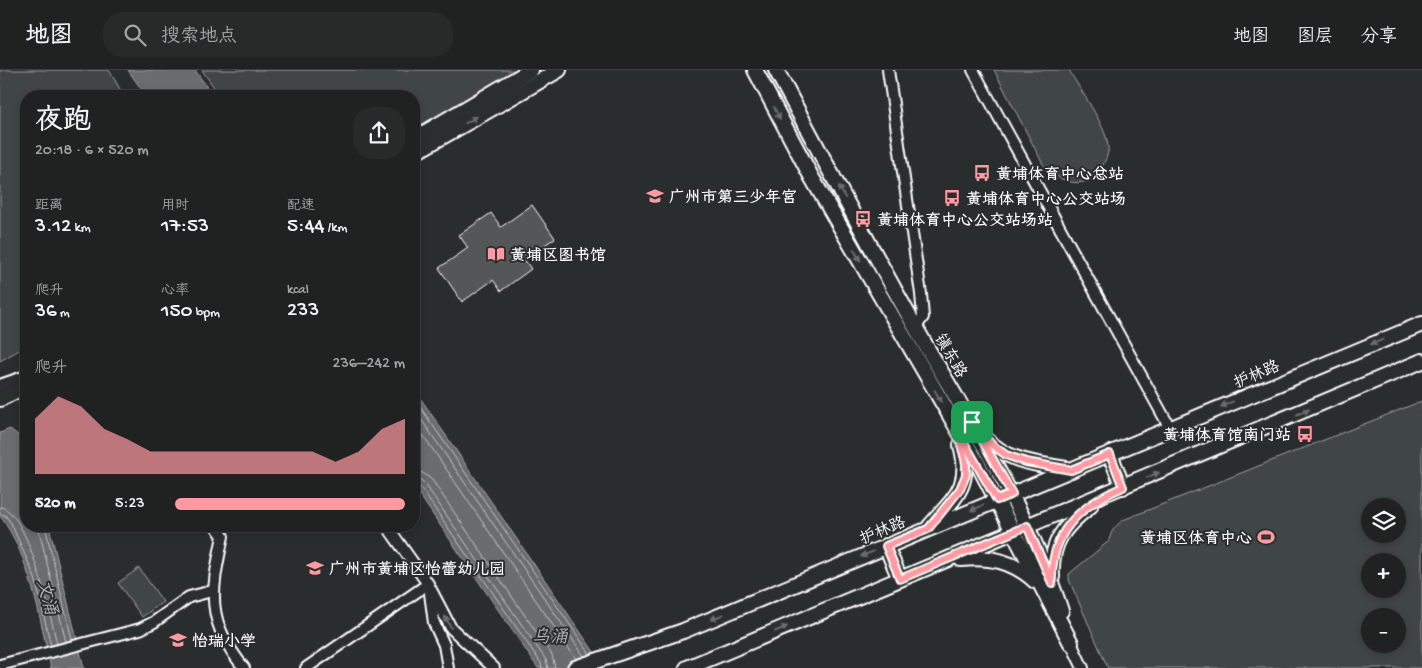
<!DOCTYPE html>
<html lang="zh">
<head>
<meta charset="utf-8">
<style>
  body { margin:0; font-family:"Gochi Hand","LXGW WenKai TC",sans-serif; background:#282a2a; color:#f1f3f6; height:100vh; display:flex; flex-direction:column; font-size:19px; white-space:nowrap }
  * { box-sizing:border-box; margin:0 }
  p { font-size:16px; color:#a2a4a5 }
  .icon { flex:none; width:28px; height:28px; fill:none; stroke:currentColor; stroke-width:2; stroke-linecap:round; stroke-linejoin:round }
  .map { position:relative; flex:1; overflow:hidden }
  .drawer { position:absolute; left:20px; top:20px; width:400px; height:442px; display:flex; flex-direction:column; background:#202222; border-radius:20px; box-shadow:0 2px 8px #0003,0 0 0 1px #3d3f40 }
  .drawer>* { flex:none }
  .controls { position:absolute; left:1361px; top:428px; display:grid; gap:10px }
  .controls a { display:grid; place-items:center; width:45px; height:45px; border-radius:50%; background:#202222; box-shadow:0 2px 8px #0003,0 0 0 1px #3d3f40; font-size:25px }
  .pin { position:absolute; display:grid; place-items:center; width:42px; height:42px; color:#fff; margin:-21px; border-radius:10px; box-shadow:0 2px 8px #0006 }
  .round { display:grid; place-items:center; flex:none; width:52px; height:52px; border-radius:20px; background:#282a2a }
  .head { display:flex; align-items:center; justify-content:space-between; height:85px; padding:0 15px }
  h1 { font-size:28px; font-weight:600; line-height:38px }
  .metrics { display:grid; grid-template-columns:repeat(3,1fr); gap:8px; height:85px; padding:5px 15px }
  .metrics div { display:grid; align-content:center }
  .metrics b { font-size:21px; font-weight:600 }
  .metrics small { font-size:14px; font-weight:400 }
  .metrics p { font-size:14px }
  .chart { height:140px; padding:10px 15px }
  .chart p { display:flex; justify-content:space-between }
  .chart svg { width:100%; height:90px; margin-top:5px; fill:#ff9aa2; opacity:.7 }
  ul { padding:0 15px; list-style:none; font-size:16px }
  li { display:grid; grid-template-columns:80px 60px 1fr; align-items:center; height:38px }
  li i { height:12px; border-radius:6px; background:#ff9aa2 }
  header { display:flex; align-items:center; gap:30px; box-sizing:border-box; height:70px; padding:0 25px; background:#202222; border-bottom:1px solid #3d3f40 }
  header strong { font-size:24px }
  nav { display:flex; gap:28px; margin-inline-start:auto; font-size:18px }
  .search { width:350px; height:45px; background:#282a2a; display:flex; align-items:center; gap:12px; box-sizing:border-box; padding:0 18px; border-radius:20px; color:#a2a4a5; font-size:19px }
  .map>svg:first-child { display:block }
  .green { fill:#414445; stroke:#a0a2a2; fill-rule:evenodd }
  .water { fill:#6a6c6d; stroke:#a6a7a7 }
  .lines { fill:none; stroke-linecap:round; stroke-linejoin:round }
  .shore { stroke:#c3c4c5; stroke-width:1 }
  .building { fill:#555758; stroke:#fff }
  .street-casing { stroke:#fff; stroke-width:14 }
  .secondary-casing { stroke:#fff; stroke-width:18 }
  .street { stroke:#2a2d2e; stroke-width:10 }
  .secondary { stroke:#2a2d2e; stroke-width:14 }
  .oneway { fill:#6a6c6d }
  .route-casing { stroke:#fff; stroke-width:10 }
  .route { stroke:#ff9aa2; stroke-width:6 }
  .labels { text-anchor:middle; stroke-width:4; stroke-linejoin:round; paint-order:stroke }
  .poi-label { font-size:16px; font-weight:bold; fill:#fff; stroke:#2a2d2e; text-anchor:start }
  .street-label { font-size:16px; fill:#fff; stroke:#2a2d2e }
  .water-label { font-size:18px; font-style:italic; fill:#b4b6b6; stroke:#2a2d2e }
</style>
</head>
<body>
<header>
<strong>地图</strong>
<div class="search"><svg class="icon" aria-label="search" viewBox="0 0 24 24"><circle cx="10" cy="10" r="6"/><path d="M15 15l6 6"/></svg>搜索地点</div>
<nav><a>地图</a><a>图层</a><a>分享</a></nav>
</header>
<div class="map">
<svg width="1422" height="598" viewBox="0 0 1422 598">
  <rect width="100%" height="100%" fill="#2a2d2e"/>
  <filter id="ink" filterUnits="userSpaceOnUse"><feTurbulence type="fractalNoise" baseFrequency=".02" numOctaves="2"/><feDisplacementMap in="SourceGraphic" scale="10" xChannelSelector="R" yChannelSelector="G"/><feConvolveMatrix kernelMatrix="1 2 1 2 8 2 1 2 1" color-interpolation-filters="sRGB"/></filter>
  <g filter="url(#ink)">
    <g class="green">
      <polygon points="0,0 109,0 124,26 26,26 26,276 0,291"/>
      <polygon points="202,0 519,0 414,60 414,26 220,26"/>
      <path d="M994 0H1069C1081 22 1105 53 1108 76 1109 83 1106 89 1103 95 1090 123 1059 114 1043 94Z"/>
      <path d="M1422 331V598H1108L1069 510V504L1109 471C1111 460 1115 457 1123 450ZM1370 436H1398V464H1370ZM1398 491V519H1370V491ZM1398 546V574H1370V546Z"/>
      <polygon points="139,498 163,532 142,547 118,513"/>
    </g>
    <g class="water">
      <polygon points="128,0 195,0 213,26 146,26"/>
      <polygon points="414,319 605,598 538,598 414,417"/>
      <path d="M10 359 26 371V456H49L84 598H51C40 550 30 485 0 446V363Z"/>
    </g>
    <g class="lines">
      <g class="shore">
        <polyline points="414,328 590,584"/>
        <polyline points="414,339 584,586"/>
        <polyline points="414,352 576,589"/>
        <polyline points="414,401 423,403 432,410 552,585 555,598"/>
        <polyline points="414,408 420,409 425,414 546,590 548,598"/>
        <polyline points="414,415 420,417 541,593 542,598"/>
        <path d="M0 437C28 439 51 549 57 574"/>
        <polyline points="0,444 5,445 11,453 35,508 51,576"/>
        <polyline points="38,456 66,572"/>
        <polyline points="45,456 72,570"/>
      </g>
    </g>
    <polygon class="building" points="532,135 555,168 524,189 531,199 501,221 493,210 462,232 439,198 468,178 459,165 491,143 501,157"/>
    <g class="lines">
      <g class="street-casing">
        <g id="street">
          <polyline points="888,0 921,224 923,247 916,257"/>
          <polyline points="973,0 1170,358"/>
          <path d="M216 456 223 466C211 524 205 549 244 598"/>
          <polyline points="387,456 428,514 451,558 494,598"/>
          <polyline points="430,523 434,553 444,575 448,598"/>
          <polyline points="1071,573 1083,598"/>
          <polyline points="0,595 140,559 154,552 189,527 212,521"/>
          <polyline points="306,598 428,514"/>
        </g>
      </g>
      <g class="secondary-casing">
        <g id="secondary">
          <polyline points="755,0 812,108 978,394 1071,573"/>
          <path d="M776 0C825 92 874 185 926 276 976 362 1030 446 1061 541"/>
          <polyline points="414,69 531,0"/>
          <polyline points="414,83 559,0"/>
          <polyline points="0,317 26,308"/>
          <polyline points="0,329 26,316"/>
          <path d="M985 368C1008 393 1040 394 1071 400"/>
          <polyline points="1110,384 1123,417"/>
          <path d="M930 456C956 426 972 416 961 375"/>
          <polyline points="886,476 900,509"/>
          <path d="M961 489C990 486 1013 491 1035 511"/>
          <path d="M1052 507C1050 472 1064 456 1090 436"/>
          <polyline points="575,598 683,561 1422,254"/>
          <polyline points="687,598 1422,291"/>
        </g>
      </g>
      <use href="#street" class="street"/>
      <use href="#secondary" class="secondary"/>
    </g>
    <defs><path id="oneway-solid" d="M-6-.8H1V-3.2L6.5 0L1 3.2V.8H-6Z" transform="scale(1.25)"/></defs>
    <g class="oneway">
      <use href="#oneway-solid" transform="translate(777 43) rotate(62)"/>
      <use href="#oneway-solid" transform="translate(471 50) rotate(-30)"/>
      <use href="#oneway-solid" transform="translate(842 122) rotate(-118)"/>
      <use href="#oneway-solid" transform="translate(857 185) rotate(60)"/>
      <use href="#oneway-solid" transform="translate(1377 272) rotate(158)"/>
      <use href="#oneway-solid" transform="translate(938 326) rotate(60)"/>
      <use href="#oneway-solid" transform="translate(1227 334) rotate(157)"/>
      <use href="#oneway-solid" transform="translate(1303 342) rotate(-23)"/>
      <use href="#oneway-solid" transform="translate(1153 405) rotate(-23)"/>
      <use href="#oneway-solid" transform="translate(977 438) rotate(158)"/>
      <use href="#oneway-solid" transform="translate(867 484) rotate(157)"/>
      <use href="#oneway-solid" transform="translate(717 547) rotate(157)"/>
      <use href="#oneway-solid" transform="translate(448 552) rotate(-119)"/>
      <use href="#oneway-solid" transform="translate(781 559) rotate(-23)"/>
    </g>
  </g>
  <g class="lines" filter="url(#ink)">
    <g class="route-casing">
      <path id="route" d="M972 352 992 375 1006 385 1026 392 1071 400 1110 384 1123 417C1079 436 1050 462 1052 513L1027 456 900 509 886 476 928 459 960 419 966 405V393L957 360 997 430 1012 424Z"/>
    </g>
    <use href="#route" class="route"/>
  </g>
  <defs>
    <g id="bus-bare" transform="scale(1.35)"><path d="M-5-6H5V4H4V6H2V4H-2V6H-4V4H-5ZM-3.5-4V0h7V-4ZM-3.5 1.2v1.5H-2V1.2ZM2 1.2v1.5H3.5V1.2Z" fill="#ff9aa2" stroke="#2a2d2e" stroke-width="2.5" paint-order="stroke"/></g>
    <g id="university-bare" transform="scale(1.35)"><path d="M0-5L7-2L0 1L-7-2ZM-4 1L0 2.5L4 1V4Q0 6-4 4Z" fill="#ff9aa2" stroke="#2a2d2e" stroke-width="2.5" paint-order="stroke"/></g>
    <g id="library-bare" transform="scale(1.35)"><path d="M-6-4Q-3-5.5-.7-3.5V5Q-3 3-6 4ZM6-4Q3-5.5 .7-3.5V5Q3 3 6 4Z" fill="#ff9aa2" stroke="#2a2d2e" stroke-width="2.5" paint-order="stroke"/></g>
    <g id="stadium-bare" transform="scale(1.35)"><path d="M0-5a6.5 5 0 1 0 0 10a6.5 5 0 1 0 0-10ZM-3.5-1.8h7v3.6h-7Z" fill="#ff9aa2" stroke="#2a2d2e" stroke-width="2.5" paint-order="stroke"/></g>
    <g id="school-bare" transform="scale(1.35)"><path d="M0-5L7-2L0 1L-7-2ZM-4 1L0 2.5L4 1V4Q0 6-4 4Z" fill="#ff9aa2" stroke="#2a2d2e" stroke-width="2.5" paint-order="stroke"/></g>
  </defs>
  <g fill-rule="evenodd">
    <use href="#bus-bare" x="982" y="103"/>
    <use href="#university-bare" x="655" y="126"/>
    <use href="#bus-bare" x="952" y="128"/>
    <use href="#bus-bare" x="863" y="149"/>
    <use href="#library-bare" x="496" y="184"/>
    <use href="#bus-bare" x="1305" y="364"/>
    <use href="#stadium-bare" x="1266" y="467"/>
    <use href="#school-bare" x="315" y="498"/>
    <use href="#school-bare" x="178" y="570"/>
  </g>
  <g class="labels">
    <g class="poi-label">
      <text x="996" y="109">黄埔体育中心总站</text>
      <text x="669" y="132">广州市第三少年宫</text>
      <text x="966" y="134">黄埔体育中心公交站场</text>
      <text x="877" y="155">黄埔体育中心公交站场站</text>
      <text x="510" y="190">黄埔区图书馆</text>
      <text x="1291" y="370" text-anchor="end">黄埔体育馆南门站</text>
      <text x="1252" y="473" text-anchor="end">黄埔区体育中心</text>
      <text x="329" y="504">广州市黄埔区怡蕾幼儿园</text>
      <text x="192" y="576">怡瑞小学</text>
    </g>
    <g class="street-label">
      <text transform="translate(952 285) rotate(60)" y="6">镇东路</text>
      <text transform="translate(1256 303) rotate(-23)" y="6">护林路</text>
      <text transform="translate(882 459) rotate(-23)" y="6">护林路</text>
    </g>
    <g class="water-label">
      <text transform="translate(48 527) rotate(75)" y="6">文涌</text>
      <text x="550" y="572">乌涌</text>
    </g>
  </g>
</svg>
<div class="controls">
<a><svg class="icon" aria-label="layers" viewBox="0 0 24 24"><path d="M12 4l9 5-9 5-9-5zM3 14l9 5 9-5"/></svg></a>
<a>+</a>
<a>−</a>
</div>
<div class="pin" style="left:972px;top:352px;background:#1e9e55"><svg class="icon" aria-label="arrive" viewBox="0 0 24 24"><path d="M6 21V4h12l-3 4 3 4H6"/></svg></div>
<section class="drawer">
<div class="head"><div><h1>夜跑</h1><p>20:18 · 6 × 520 m</p></div><a class="round"><svg class="icon" aria-label="share" viewBox="0 0 24 24"><path d="M12 15V3M7 8l5-5 5 5M5 13v7h14v-7"/></svg></a></div>
<div class="metrics">
<div><p>距离</p><b>3.12<small> km</small></b></div>
<div><p>用时</p><b>17:53</b></div>
<div><p>配速</p><b>5:44<small> /km</small></b></div>
</div>
<div class="metrics">
<div><p>爬升</p><b>36<small> m</small></b></div>
<div><p>心率</p><b>150<small> bpm</small></b></div>
<div><p>kcal</p><b>233</b></div>
</div>
<div class="chart"><p><span>爬升</span>236–242 m</p>
<svg viewBox="0 0 160 44" preserveAspectRatio="none"><path d="M0 44V17L10 6L20 11L30 22L40 27L50 33L60 33L70 33L80 33L90 33L100 33L110 33L120 33L130 38L140 33L150 22L160 17V44z"/></svg>
</div>
<ul>
<li><b>520 m</b>5:23<i style="width:100%"></i></li>
</ul>
</section>
</div>
</body>
</html>
